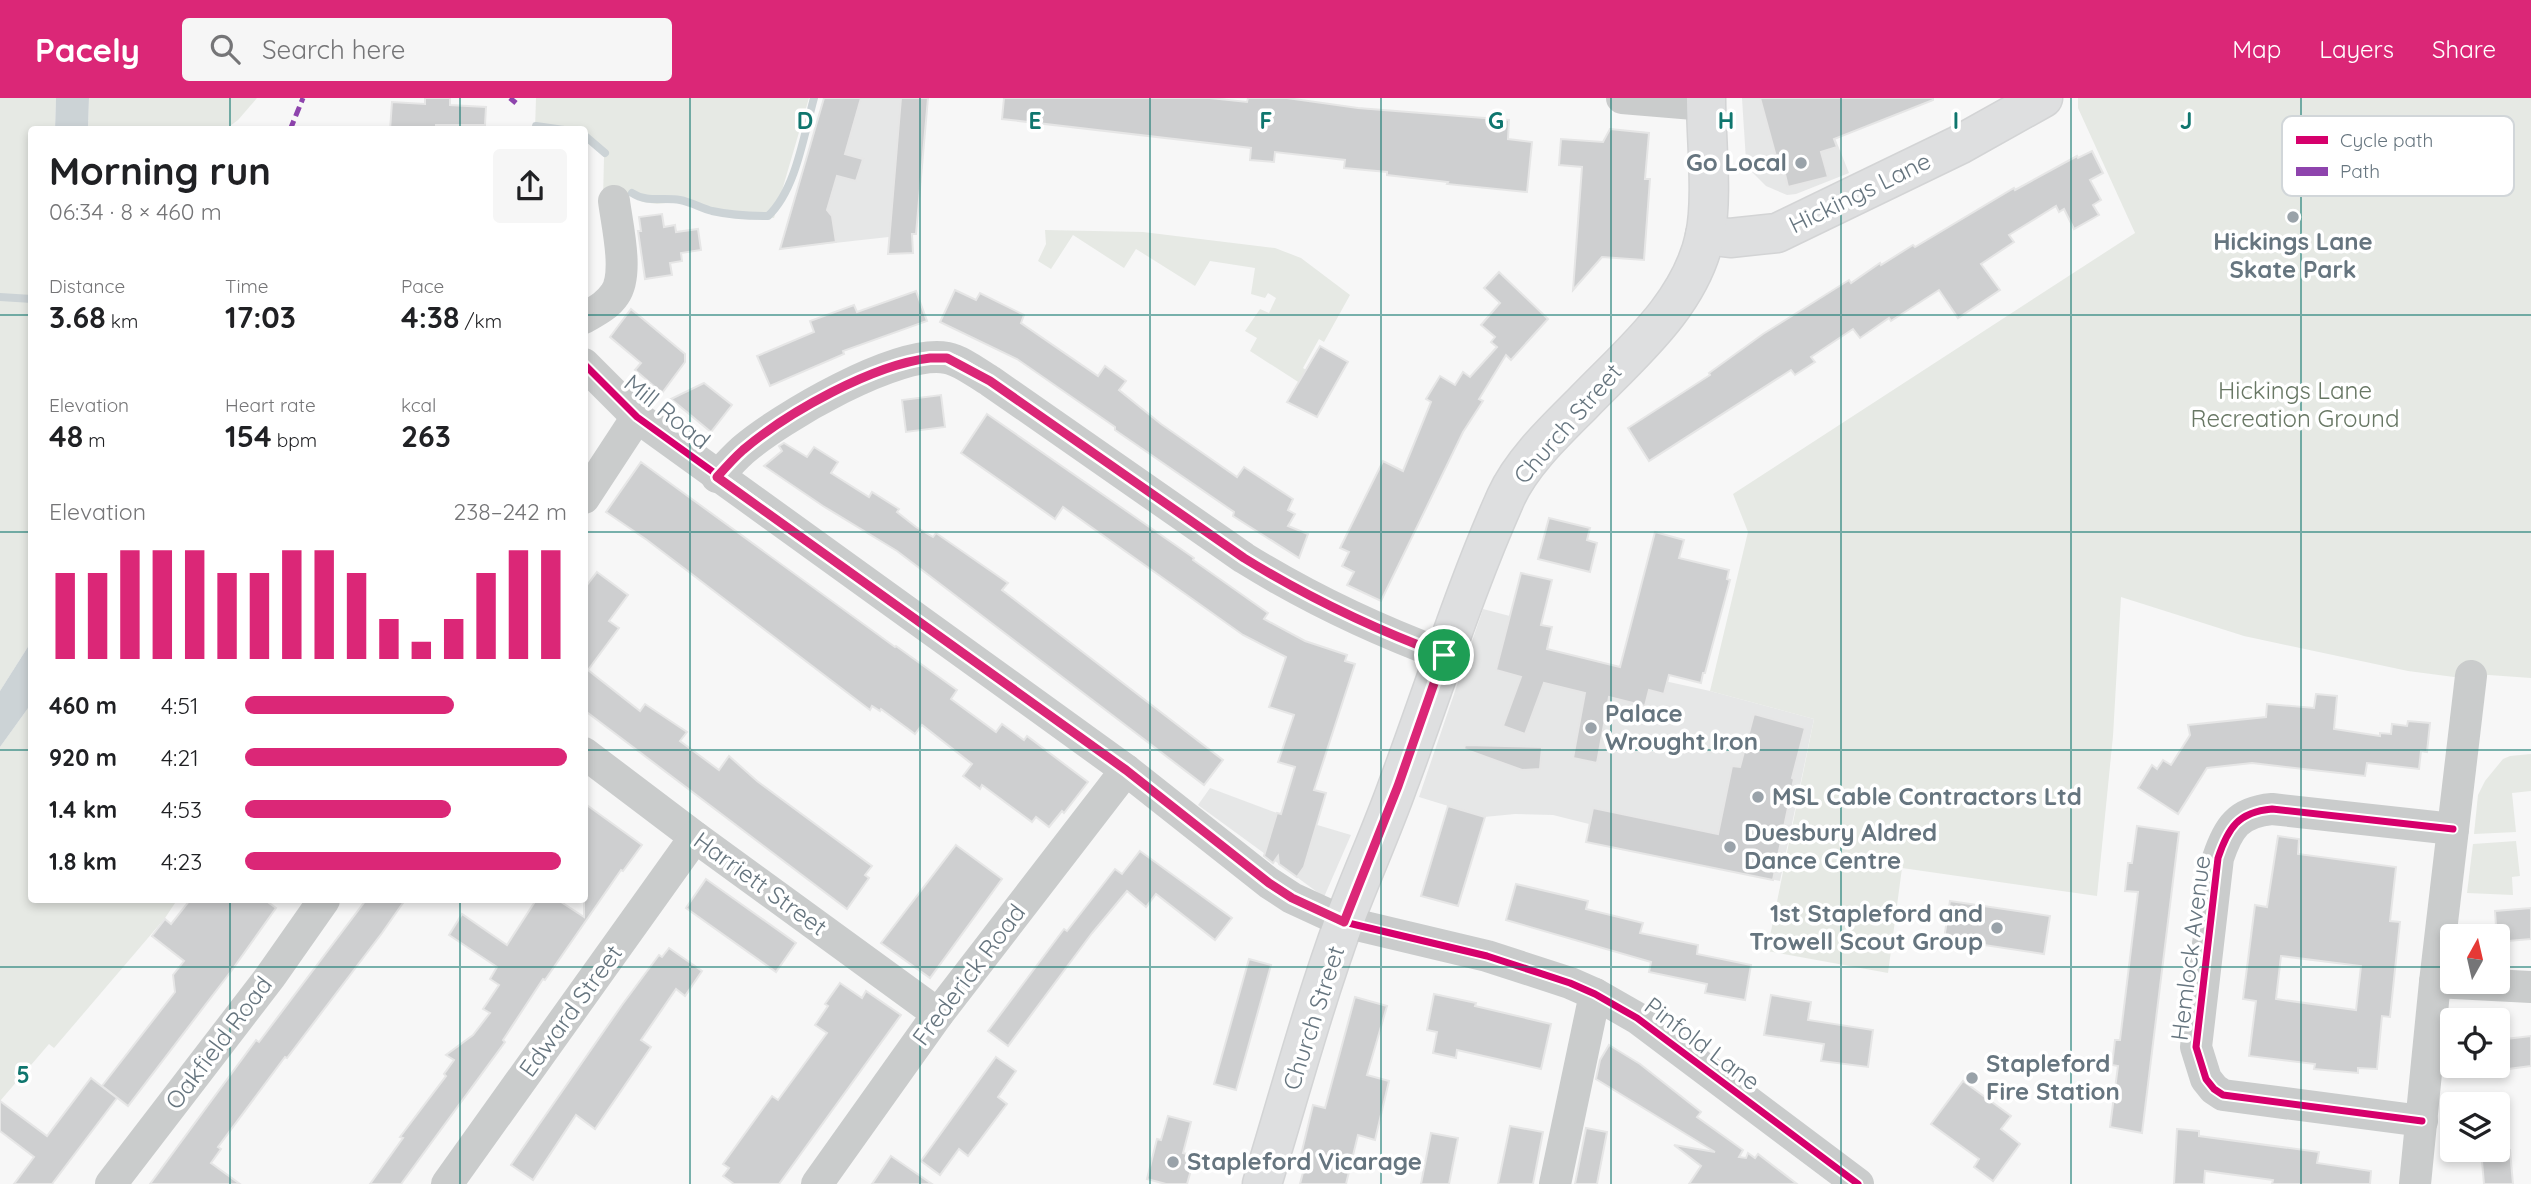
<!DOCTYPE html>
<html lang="en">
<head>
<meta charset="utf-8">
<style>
  body { margin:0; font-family:Quicksand,sans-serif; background:#f6f6f6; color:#202124; height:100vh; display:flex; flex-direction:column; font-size:26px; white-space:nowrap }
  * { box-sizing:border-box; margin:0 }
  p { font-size:23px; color:#757577 }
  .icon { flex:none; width:38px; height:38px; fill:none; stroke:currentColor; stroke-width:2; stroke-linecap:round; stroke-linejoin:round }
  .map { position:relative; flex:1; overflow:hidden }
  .sheet { position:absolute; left:28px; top:28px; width:560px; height:777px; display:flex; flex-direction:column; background:#fff; border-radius:7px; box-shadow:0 4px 10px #0003 }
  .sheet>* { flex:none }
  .needle { width:46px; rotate:8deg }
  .controls { position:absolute; left:2440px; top:826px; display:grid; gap:14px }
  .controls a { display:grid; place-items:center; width:70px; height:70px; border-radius:7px; background:#fff; box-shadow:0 4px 10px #0003; font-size:35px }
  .pin { position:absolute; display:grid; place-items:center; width:60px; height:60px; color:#fff; margin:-30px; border:4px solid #fff; border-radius:50%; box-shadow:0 2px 7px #0007 }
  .round { display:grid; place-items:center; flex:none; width:74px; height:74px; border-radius:7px; background:#f6f6f6 }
  .summary { display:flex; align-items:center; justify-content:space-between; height:119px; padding:0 21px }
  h1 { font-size:38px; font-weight:700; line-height:52px }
  .figures { display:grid; grid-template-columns:repeat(3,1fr); gap:10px; height:119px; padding:7px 21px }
  .figures div { display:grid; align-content:center }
  .figures b { font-size:30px; font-weight:700 }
  .figures small { font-size:19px; font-weight:400 }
  .figures p { font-size:19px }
  .chart { height:196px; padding:14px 21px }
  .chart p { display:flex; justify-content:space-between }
  .chart svg { width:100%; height:126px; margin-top:7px; stroke:#db2777; stroke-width:6 }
  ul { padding:0 21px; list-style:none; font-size:23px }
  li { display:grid; grid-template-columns:112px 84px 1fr; align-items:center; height:52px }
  li i { height:18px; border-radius:9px; background:#db2777 }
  header { display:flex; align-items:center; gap:42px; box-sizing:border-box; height:98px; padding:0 35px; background:#db2777; color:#fff }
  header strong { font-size:33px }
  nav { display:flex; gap:38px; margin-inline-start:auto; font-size:24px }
  .search { width:490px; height:63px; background:#f6f6f6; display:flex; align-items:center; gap:18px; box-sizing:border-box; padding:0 24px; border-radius:7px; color:#757577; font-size:26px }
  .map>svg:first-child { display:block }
  .built { fill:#e6e7e7 }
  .green { fill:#e6e9e4 }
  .water { fill:#ccd3d6 }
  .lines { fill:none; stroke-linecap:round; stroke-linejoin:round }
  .stream { stroke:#ccd3d6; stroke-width:8 }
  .building { fill:#cecfd0; stroke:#e6e6e6; stroke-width:2; fill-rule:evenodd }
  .secondary-casing { stroke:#d3d4d5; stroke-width:41 }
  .street { stroke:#cacccc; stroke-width:32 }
  .secondary { stroke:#dedfe0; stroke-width:38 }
  .quiet { stroke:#8e44ad; stroke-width:5; stroke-dasharray:10 5; stroke-linecap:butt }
  .cycleway-casing { stroke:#fff; stroke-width:11 }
  .cycleway { stroke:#d6006c; stroke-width:7 }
  .route-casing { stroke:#fff; stroke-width:14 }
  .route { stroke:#db2777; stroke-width:9 }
  .grid { fill:none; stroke:#0f766e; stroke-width:2; stroke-opacity:0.55 }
  .poi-dot { fill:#99a2a9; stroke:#fff; stroke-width:2.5 }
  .labels { text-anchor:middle; stroke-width:7; stroke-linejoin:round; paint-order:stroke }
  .poi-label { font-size:24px; font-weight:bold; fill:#66757f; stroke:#fff; text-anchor:start }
  .street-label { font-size:24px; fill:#66757f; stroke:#fff }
  .park-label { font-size:24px; fill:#687764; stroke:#fff }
  .key { fill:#fff; stroke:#d1d6d9; stroke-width:2 }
  .key-label { font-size:19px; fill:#66757f }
  .grid-label { font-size:23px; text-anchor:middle; font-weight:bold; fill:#0f766e; stroke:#fff; stroke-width:7; stroke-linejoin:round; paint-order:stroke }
</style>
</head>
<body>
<header>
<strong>Pacely</strong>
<div class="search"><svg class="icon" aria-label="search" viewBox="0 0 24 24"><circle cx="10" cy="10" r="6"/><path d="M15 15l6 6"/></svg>Search here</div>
<nav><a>Map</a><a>Layers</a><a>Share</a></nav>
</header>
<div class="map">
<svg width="2531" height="1086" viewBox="0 0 2531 1086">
  <rect width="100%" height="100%" fill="#f7f7f7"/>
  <g class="built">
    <polygon points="824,0 928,0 916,136 780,151"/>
    <polygon points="1742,0 1819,0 1849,75 1796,96 1787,97 1766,88 1752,74 1746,63"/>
    <polygon points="1483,511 1552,529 1548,551 1602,564 1601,569 1710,593 1814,621 1780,783 1609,749 1613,732 1553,717 1515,716 1484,719 1419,699"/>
    <polygon points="1210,690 1277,715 1351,737 1324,799 1198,707"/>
  </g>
  <g class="green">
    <polygon points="0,0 56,0 55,31 32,32 31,544 0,593"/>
    <polygon points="89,0 257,0 238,22 226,31 88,32"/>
    <polygon points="536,0 809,0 774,120 711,114 679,104 657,106 643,104 628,96 624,103 603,102 604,59 585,39 584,32 535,31"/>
    <polygon points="2078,0 2531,0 2531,580 2489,577 2454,579 2408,573 2244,538 2121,499 2113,638 2097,798 1902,770 1888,875 1767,853 1814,621 1710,593 1748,434 1733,396 2135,135 2078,10"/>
    <polygon points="1045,132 1143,134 1275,150 1301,160 1350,197 1324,244 1319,241 1303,270 1312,276 1306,289 1250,253 1257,240 1245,233 1260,211 1269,215 1276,200 1268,195 1265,200 1251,196 1255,170 1210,163 1195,188 1136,151 1124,170 1073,137 1051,171 1038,163 1046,146"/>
    <polygon points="31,606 32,802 177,802 165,820 54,950 49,946 0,1003 0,649"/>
    <polygon points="2531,656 2531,693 2512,695 2516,734 2474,736 2478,697 2485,683 2503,661 2510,658"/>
    <polygon points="2516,743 2520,778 2512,779 2513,797 2467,795 2473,746"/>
  </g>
  <g class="water">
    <polygon points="56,0 89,0 88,31 55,31"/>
    <polygon points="31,544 31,606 0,649 0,593"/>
  </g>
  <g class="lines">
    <g class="stream">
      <polyline points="536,28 564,32"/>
      <polyline points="584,37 605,55"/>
      <path d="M632 95C647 105 663 99 680 102 691 104 701 110 712 113 730 117 750 118 768 118 796 92 804 36 814 0"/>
      <polyline points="0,199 32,201"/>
    </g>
  </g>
  <g class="building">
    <polygon points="425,0 450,0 450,7 486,9 485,27 436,27 436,31 390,32 392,4 425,6"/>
    <polygon points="824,0 861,0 845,56 863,61 856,83 837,78 827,112 832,118 836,144 780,151"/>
    <polygon points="901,0 928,0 916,136 912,136 913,155 888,156"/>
    <polygon points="1004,0 1210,0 1247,4 1248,0 1287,0 1358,10 1509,22 1508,41 1532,44 1527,94 1447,86 1448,84 1387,77 1387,74 1344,70 1345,62 1275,54 1274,64 1250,62 1251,50 1002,21"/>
    <polygon points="1760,0 1933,0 1933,2 1834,41 1837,49 1821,54 1828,79 1788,89 1785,76 1781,77"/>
    <polygon points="1610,31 1649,35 1645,81 1650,81 1644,162 1602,159 1573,192 1582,69 1559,67 1561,41 1603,44"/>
    <polygon points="2092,53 2103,75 2090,82 2101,102 2093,107 2099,117 2074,131 2064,111 2059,114 2056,108 2009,137 2014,144 1981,166 2000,192 1958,220 1939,192 1891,223 1889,220 1860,240 1853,231 1811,259 1815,264 1795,277 1791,272 1649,363 1628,330 1710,277 1709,275 1763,236 1849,182 1851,185 1880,165 1881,167 1913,147 1915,149 2014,90 2015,92 2077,58 2078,60"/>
    <polygon points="662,116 664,129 675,127 676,134 698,131 701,152 681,155 682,163 670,165 672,177 645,181 638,133 641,133 639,119"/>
    <polygon points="1499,174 1548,221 1511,262 1506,257 1479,301 1483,303 1463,334 1381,503 1347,487 1354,474 1342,468 1349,454 1340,450 1383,363 1403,373 1431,304 1426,301 1440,278 1455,287 1463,274 1470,279 1497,249 1491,244 1495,239 1481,227 1500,205 1484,190"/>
    <polygon points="955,192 976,202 980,195 1024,217 1021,225 1098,278 1105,268 1126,283 1119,292 1161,326 1194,349 1237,379 1244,369 1293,401 1288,412 1295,416 1288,428 1308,436 1299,460 1233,418 1234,414 1115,332 1115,329 1017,261 940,224"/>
    <polygon points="916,193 927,223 843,253 844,256 770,288 757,258 814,234 810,223 854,207 857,214"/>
    <polygon points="631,211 685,256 685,264 662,295 635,272 641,265 610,239"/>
    <polygon points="1320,248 1348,264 1317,319 1287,304"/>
    <polygon points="704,285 732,307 711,334 671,301"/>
    <polygon points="941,297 945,329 906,334 902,302"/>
    <polygon points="987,316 1194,460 1193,462 1268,515 1264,521 1305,543 1347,557 1345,563 1355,566 1314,692 1326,695 1304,769 1297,779 1279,766 1278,758 1273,765 1264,758 1277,715 1281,716 1295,669 1278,664 1294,617 1269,609 1286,559 1243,537 1063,409 1055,421 961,355"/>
    <polygon points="784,345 807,359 814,349 838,364 831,375 869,399 872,394 899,411 897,414 916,429 933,439 936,435 1008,485 1002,492 1223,662 1204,687 897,453 823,408 764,368 782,353 779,348"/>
    <polygon points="641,364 895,549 896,548 957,592 951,601 996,634 1002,626 1024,642 1027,638 1088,684 1064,715 1062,713 1049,729 1036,719 1032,724 982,687 980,691 963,678 972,666 922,627 915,636 881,611 880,613 872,608 870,612 647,442 606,414"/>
    <polygon points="1549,420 1590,430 1587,442 1597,445 1590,474 1538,461"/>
    <polygon points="1655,434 1684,442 1679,460 1729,472 1727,481 1730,482 1705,575 1703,575 1701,585 1669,577 1664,596 1649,592 1645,608 1609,599 1597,665 1573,660 1585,595 1544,585 1525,636 1503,628 1521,579 1496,572 1521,475 1552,482 1541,527 1552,529 1547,551 1620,569"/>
    <polygon points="597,474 628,497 609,523 619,530 588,572 640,613 645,606 687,634 680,643 719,672 729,658 757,683 872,768 865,777 869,780 847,811 584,612 584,491"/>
    <polygon points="2316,596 2337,598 2334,631 2380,638 2380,635 2391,636 2392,626 2407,628 2408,623 2430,625 2427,654 2421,653 2419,671 2367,665 2365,678 2252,665 2207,670 2178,716 2138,690 2152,667 2157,671 2163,662 2171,667 2190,637 2188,627 2266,619 2267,606 2314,610"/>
    <polygon points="1754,616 1805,630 1792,680 1794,681 1773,782 1586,744 1593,710 1718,736 1732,668 1740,669"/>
    <polygon points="1465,647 1542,649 1540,671 1522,672 1464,651"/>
    <polygon points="584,705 642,747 623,773 621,772 545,882 543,881 503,942 505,944 401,1086 370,1086 403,1040 400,1039 446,978 444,976 454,962 446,957 473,937 490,915 483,911 499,887 490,881 497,869 449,837 462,816 507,847 536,802 558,802 584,819"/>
    <polygon points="1448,708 1485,719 1458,808 1421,798"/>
    <polygon points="2137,728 2179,734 2142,1035 2110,1029 2118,968 2112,967 2115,942 2120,942 2138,794 2125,793 2128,765 2132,765"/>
    <path d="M2278 738 2299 741 2298 756 2396 769 2390 823 2400 824 2390 919 2382 918 2377 971 2358 970V975L2314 971 2315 966 2249 958 2256 903 2243 901 2255 807 2267 809ZM2281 858 2361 868 2356 912 2276 901Z"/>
    <polygon points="956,747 1002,781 930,880 881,845"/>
    <polygon points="1140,753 1232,820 1215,842 1156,796 1146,809 1127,793 1092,835 1008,948 988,933 1064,831 1067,833 1115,771 1122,776"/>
    <polygon points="706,781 796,845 776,874 686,810"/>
    <polygon points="1516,786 1588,803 1586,811 1643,825 1640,835 1698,847 1697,856 1751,867 1745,902 1705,895 1707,886 1649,874 1651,864 1506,822"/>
    <polygon points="190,802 265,802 276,810 232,872 128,1008 102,988 175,894 173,877 184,863 152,838 165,821 171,826"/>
    <polygon points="366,802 405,802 382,835 287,960 285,959 218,1049 221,1051 211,1065 240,1086 150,1086 256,942 259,944"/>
    <polygon points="1950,803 2050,818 2044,856 1944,841"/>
    <polygon points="2531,810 2531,841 2497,844 2495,813"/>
    <polygon points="669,850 702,873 685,898 676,891 641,942 651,949 595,1031 576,1017 533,1082 511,1067 622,907 659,857 662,859"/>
    <polygon points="1249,861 1271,867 1236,992 1214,986"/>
    <polygon points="840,885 862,900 866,893 901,917 779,1086 734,1086 723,1078 729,1070 723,1066 772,998 778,1002 827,935 815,927 828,908 825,906"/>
    <polygon points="1434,896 1476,905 1475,908 1551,926 1541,971 1457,952 1456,960 1433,955 1437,934 1427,932"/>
    <polygon points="1771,897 1811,904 1808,922 1873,932 1868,969 1821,963 1824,946 1764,937"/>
    <polygon points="1355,899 1387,908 1367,977 1389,983 1375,1042 1358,1037 1346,1086 1300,1086 1307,1059 1301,1057 1313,1007 1325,1010"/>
    <polygon points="2531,938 2531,968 2508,971 2506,941"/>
    <polygon points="1609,947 1640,966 1701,1014 1697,1019 1743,1052 1739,1059 1746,1060 1748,1055 1755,1060 1758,1056 1797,1086 1689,1086 1701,1068 1674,1047 1715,1054 1596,981 1600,962"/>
    <polygon points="996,959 1016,973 998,999 1007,1006 968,1058 959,1051 940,1077 921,1063"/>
    <polygon points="91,980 117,1000 52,1086 14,1086 34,1059 0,1033 0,1003 47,1038"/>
    <polygon points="1963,983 2011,1018 2001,1031 2020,1046 1993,1083 1974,1069 1979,1061 1931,1026"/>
    <polygon points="1168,1018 1191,1024 1183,1055 1195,1058 1187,1086 1166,1086 1147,1081 1157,1041 1161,1042"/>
    <polygon points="1510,1028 1543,1034 1533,1086 1498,1086"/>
    <polygon points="1586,1030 1607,1034 1597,1086 1575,1086"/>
    <polygon points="2177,1031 2199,1033 2199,1038 2319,1054 2317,1065 2371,1073 2370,1086 2272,1086 2273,1082 2205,1073 2204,1086 2174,1086"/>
    <polygon points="1431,1035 1458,1040 1449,1086 1421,1086"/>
    <polygon points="2481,1052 2510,1052 2513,1086 2484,1086"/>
    <polygon points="891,1058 932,1086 872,1086"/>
  </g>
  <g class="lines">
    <g class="secondary-casing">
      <g id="secondary">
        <polyline points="1705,137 1730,140 1777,135 1959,47 2043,0"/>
        <path d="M1262 1086C1289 998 1313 908 1345 821 1362 776 1382 732 1398 687 1434 591 1464 493 1506 399 1522 364 1555 333 1582 306 1629 257 1690 208 1705 138 1713 100 1706 41 1706 0"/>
      </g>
    </g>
    <g class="street">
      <polyline points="1622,0 1706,7"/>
      <path d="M584 220C596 213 607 208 615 196 629 176 617 127 614 103"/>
      <polyline points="584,266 637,319 1126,672 1269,785 1292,800 1344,824 1487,858 1570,885 1595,896 1637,920 1858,1086"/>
      <path d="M717 379C725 370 734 360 743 352 780 320 899 250 947 260 962 263 978 276 990 283L1244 460C1307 499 1374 531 1444 557"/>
      <polyline points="584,400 637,319"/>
      <polyline points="584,655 695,739 938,916"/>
      <polyline points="2435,884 2531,889"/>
      <path d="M2422 1023 2223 997 2214 991 2206 981 2196 949 2218 760C2228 730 2238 714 2272 711L2453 731"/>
      <polyline points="111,1086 270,879 324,802"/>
      <polyline points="447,1086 695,739"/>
      <polyline points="817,1086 938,916 1126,672"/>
      <polyline points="1555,1086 1595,896"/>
      <polyline points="2415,1086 2435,884 2471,578"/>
    </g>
    <use href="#secondary" class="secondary"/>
    <g class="quiet">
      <polyline points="510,0 516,5"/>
      <polyline points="290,32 303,0"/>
    </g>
    <g class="cycleway-casing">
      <g id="cycleway">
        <polyline points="584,266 637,319 1126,672 1269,785 1292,800 1344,824 1487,858 1570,885 1595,896 1637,920 1858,1086"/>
        <path d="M717 379C725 370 734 360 743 352 780 320 899 250 947 260 962 263 978 276 990 283L1244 460C1307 499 1374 531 1444 557"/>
        <path d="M2422 1023 2223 997 2214 991 2206 981 2196 949 2218 760C2228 730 2238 714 2272 711L2453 731"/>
      </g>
    </g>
    <use href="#cycleway" class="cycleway"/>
  </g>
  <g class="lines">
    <g class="route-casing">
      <path id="route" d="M930 260H947L990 283 1244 460C1307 499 1374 531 1444 557L1398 688 1344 824 1292 800 1269 785 1126 672 717 379C725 370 734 360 743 352 788 314 872 267 930 260Z"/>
    </g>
    <use href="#route" class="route"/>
  </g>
  <path class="grid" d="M230 0V32M460 0V32M690 0V1086M920 0V1086M1150 0V1086M1381 0V1086M1611 0V1086M1841 0V1086M2071 0V1086M2301 0V1086M0 217H32M584 217H2531M0 434H32M584 434H2531M0 652H32M584 652H2531M230 802V1086M460 802V1086M0 869H2452M2497 869H2531"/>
  <g class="poi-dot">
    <circle cx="1801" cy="65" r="7"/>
    <circle cx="2293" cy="119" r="7"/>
    <circle cx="1591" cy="630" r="7"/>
    <circle cx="1758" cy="699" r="7"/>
    <circle cx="1730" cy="749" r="7"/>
    <circle cx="1997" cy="830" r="7"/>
    <circle cx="1972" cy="980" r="7"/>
    <circle cx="1173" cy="1064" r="7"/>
  </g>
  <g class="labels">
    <g class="poi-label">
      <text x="1787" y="73" text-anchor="end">Go Local</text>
      <text x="2293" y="152" text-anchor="middle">Hickings Lane<tspan x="2293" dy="28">Skate Park</tspan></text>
      <text x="1605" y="624">Palace<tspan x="1605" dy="28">Wrought Iron</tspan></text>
      <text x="1772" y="707">MSL Cable Contractors Ltd</text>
      <text x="1744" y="743">Duesbury Aldred<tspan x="1744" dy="28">Dance Centre</tspan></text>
      <text x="1983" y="824" text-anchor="end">1st Stapleford and<tspan x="1983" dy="28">Trowell Scout Group</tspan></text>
      <text x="1986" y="974">Stapleford<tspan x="1986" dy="28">Fire Station</tspan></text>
      <text x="1187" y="1072">Stapleford Vicarage</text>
    </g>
    <g class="street-label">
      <text transform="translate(1860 95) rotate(-26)" y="8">Hickings Lane</text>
      <text transform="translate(667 314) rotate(39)" y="8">Mill Road</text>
      <text transform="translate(1568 326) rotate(-49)" y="8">Church Street</text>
      <text transform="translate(760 786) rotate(36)" y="8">Harriett Street</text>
      <text transform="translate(2191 850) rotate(-83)" y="8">Hemlock Avenue</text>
      <text transform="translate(969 877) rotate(-53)" y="8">Frederick Road</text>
      <text transform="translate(571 913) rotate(-54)" y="8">Edward Street</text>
      <text transform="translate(1314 920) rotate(-72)" y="8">Church Street</text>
      <text transform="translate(219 945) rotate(-53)" y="8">Oakfield Road</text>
      <text transform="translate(1702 946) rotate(37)" y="8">Pinfold Lane</text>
    </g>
    <g class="park-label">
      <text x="2295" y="301">Hickings Lane<tspan x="2295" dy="28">Recreation Ground</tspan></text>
    </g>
  </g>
  <rect x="2282" y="18" width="232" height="80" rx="10" class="key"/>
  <rect x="2296" y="38" width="32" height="8" fill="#d6006c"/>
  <rect x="2296" y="69" width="32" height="9" fill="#8e44ad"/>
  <g class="key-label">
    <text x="2340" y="49">Cycle path</text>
    <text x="2340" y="80">Path</text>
  </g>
  <g class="grid-label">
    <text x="805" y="31">D</text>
    <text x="1035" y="31">E</text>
    <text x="1266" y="31">F</text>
    <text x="1496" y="31">G</text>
    <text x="1726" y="31">H</text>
    <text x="1956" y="31">I</text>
    <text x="2186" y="31">J</text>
    <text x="23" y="985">5</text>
  </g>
</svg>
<div class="controls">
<a><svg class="needle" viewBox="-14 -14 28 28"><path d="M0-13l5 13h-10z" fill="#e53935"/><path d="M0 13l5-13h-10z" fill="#757577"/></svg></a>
<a><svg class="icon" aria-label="locate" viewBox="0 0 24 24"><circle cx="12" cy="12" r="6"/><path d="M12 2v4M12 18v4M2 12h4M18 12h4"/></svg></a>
<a><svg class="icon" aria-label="layers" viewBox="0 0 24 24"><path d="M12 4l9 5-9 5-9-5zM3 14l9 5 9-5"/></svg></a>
</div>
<div class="pin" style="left:1444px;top:557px;background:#1e9e55"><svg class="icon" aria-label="arrive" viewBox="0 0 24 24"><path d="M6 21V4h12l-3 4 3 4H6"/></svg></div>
<section class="sheet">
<div class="summary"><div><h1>Morning run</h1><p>06:34 · 8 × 460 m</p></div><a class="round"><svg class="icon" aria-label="share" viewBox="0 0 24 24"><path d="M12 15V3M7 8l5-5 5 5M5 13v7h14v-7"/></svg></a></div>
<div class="figures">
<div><p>Distance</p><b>3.68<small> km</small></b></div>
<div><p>Time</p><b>17:03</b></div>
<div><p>Pace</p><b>4:38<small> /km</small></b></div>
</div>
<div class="figures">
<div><p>Elevation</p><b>48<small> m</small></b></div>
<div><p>Heart rate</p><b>154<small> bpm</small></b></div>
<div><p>kcal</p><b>263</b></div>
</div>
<div class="chart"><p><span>Elevation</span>238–242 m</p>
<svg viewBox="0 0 160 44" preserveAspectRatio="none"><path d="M5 44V14M15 44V14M25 44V6M35 44V6M45 44V6M55 44V14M65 44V14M75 44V6M85 44V6M95 44V14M105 44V30M115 44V38M125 44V30M135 44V14M145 44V6M155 44V6"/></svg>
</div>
<ul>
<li><b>460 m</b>4:51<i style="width:65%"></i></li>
<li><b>920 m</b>4:21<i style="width:100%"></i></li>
<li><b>1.4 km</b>4:53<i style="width:64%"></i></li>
<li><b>1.8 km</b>4:23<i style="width:98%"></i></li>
</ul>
</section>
</div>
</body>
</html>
